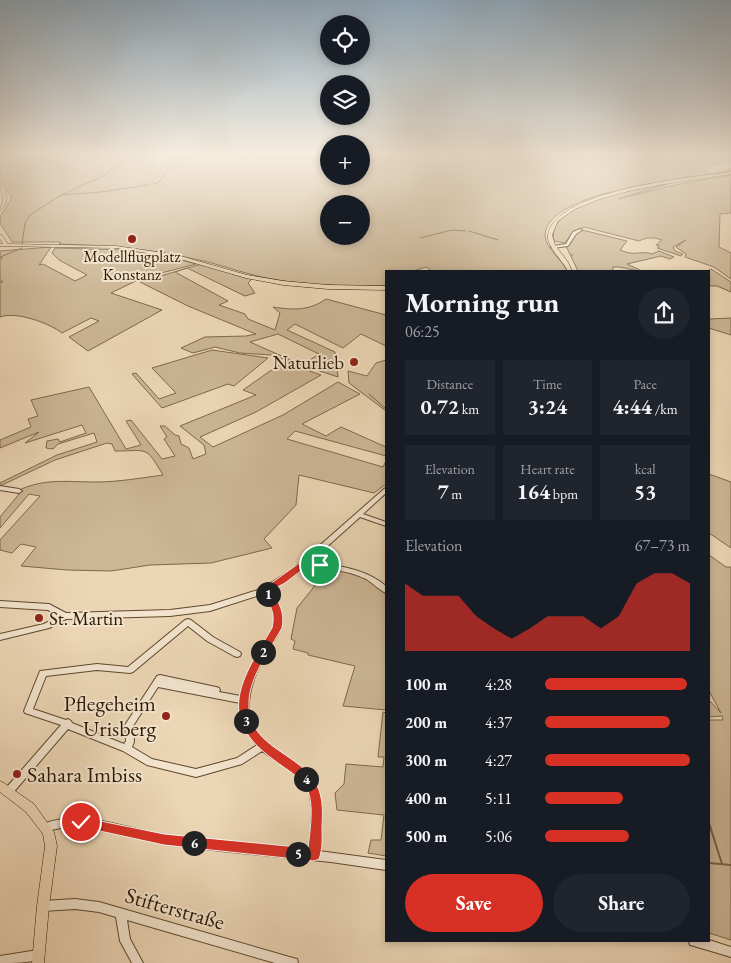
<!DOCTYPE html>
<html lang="en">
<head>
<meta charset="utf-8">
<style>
  body { margin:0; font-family:"EB Garamond",serif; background:#20242c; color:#f1f3f6; height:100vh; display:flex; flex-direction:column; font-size:19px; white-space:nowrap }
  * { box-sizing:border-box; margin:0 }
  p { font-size:16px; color:#9ea1a6 }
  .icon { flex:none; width:28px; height:28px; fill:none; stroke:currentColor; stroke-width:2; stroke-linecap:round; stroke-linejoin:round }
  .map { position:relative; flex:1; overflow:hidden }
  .side { position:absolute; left:385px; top:270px; width:325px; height:672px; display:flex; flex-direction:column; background:#171b24; border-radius:0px; box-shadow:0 2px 8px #0003 }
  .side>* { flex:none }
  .fabs { position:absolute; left:320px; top:15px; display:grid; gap:10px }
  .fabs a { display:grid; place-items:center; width:50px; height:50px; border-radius:50%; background:#171b24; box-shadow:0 2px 8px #0003; font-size:25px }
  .pin { position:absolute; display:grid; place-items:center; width:42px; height:42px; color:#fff; margin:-21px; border:2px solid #fff; border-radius:50%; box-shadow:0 1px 5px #0007 }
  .km { position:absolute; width:25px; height:25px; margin:-12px; border-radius:50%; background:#222; color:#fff; font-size:14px; line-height:25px; text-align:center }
  .round { display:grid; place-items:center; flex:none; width:52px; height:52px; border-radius:26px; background:#20242c }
  .overview { display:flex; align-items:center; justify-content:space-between; height:85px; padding:0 20px }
  h1 { font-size:28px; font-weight:700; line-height:38px }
  .stats { display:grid; grid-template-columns:repeat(3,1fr); gap:8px; height:85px; padding:5px 20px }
  .stats div { display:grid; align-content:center; border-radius:0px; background:#20242c; text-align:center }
  .stats b { font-size:21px; font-weight:700 }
  .stats small { font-size:14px; font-weight:400 }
  .stats p { font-size:14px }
  .chart { height:140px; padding:10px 20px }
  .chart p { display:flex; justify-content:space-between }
  .chart svg { width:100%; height:90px; margin-top:5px; fill:#d93025; opacity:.7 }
  .cta { display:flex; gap:10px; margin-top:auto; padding:10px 20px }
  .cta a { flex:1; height:58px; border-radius:30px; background:#d93025; color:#fff; font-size:20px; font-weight:700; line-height:58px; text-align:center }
  .cta a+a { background:#20242c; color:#f1f3f6 }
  ul { padding:0 20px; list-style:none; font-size:16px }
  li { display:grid; grid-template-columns:80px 60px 1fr; align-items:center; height:38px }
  li i { height:12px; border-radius:6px; background:#d93025 }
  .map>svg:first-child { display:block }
  .green { fill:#ccb696; stroke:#7d684b; fill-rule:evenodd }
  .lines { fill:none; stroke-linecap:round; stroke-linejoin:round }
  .stream-far1 { stroke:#796447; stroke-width:1 }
  .stream { stroke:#796447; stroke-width:2 }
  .minor-casing { stroke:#5e482d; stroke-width:2 }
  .major-casing { stroke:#2e1900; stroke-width:1 }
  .minor { fill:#f3e4cf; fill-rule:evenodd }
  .major { fill:#ecd6b5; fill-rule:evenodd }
  .route { fill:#d93025; stroke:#fff }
  .poi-dot { fill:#8f2418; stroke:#f3e4cf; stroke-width:2 }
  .labels { text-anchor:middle; stroke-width:4; stroke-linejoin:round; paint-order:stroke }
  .far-poi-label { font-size:16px; fill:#2e1900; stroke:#f3e4cf }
  .poi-label { font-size:19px; fill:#2e1900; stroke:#f3e4cf; text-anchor:end }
  .near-poi-label { font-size:22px; fill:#2e1900; stroke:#f3e4cf; text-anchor:end }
  .near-street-label { font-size:22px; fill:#2e1900; stroke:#f3e4cf }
</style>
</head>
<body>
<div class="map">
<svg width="731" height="963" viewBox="0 0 731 963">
  <rect width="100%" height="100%" fill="#ecd6b5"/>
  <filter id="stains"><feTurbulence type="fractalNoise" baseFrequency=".004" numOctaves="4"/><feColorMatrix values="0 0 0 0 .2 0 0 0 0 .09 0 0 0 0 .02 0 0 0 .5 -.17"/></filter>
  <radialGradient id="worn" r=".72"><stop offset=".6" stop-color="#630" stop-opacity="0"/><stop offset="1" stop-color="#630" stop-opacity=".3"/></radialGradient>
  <g class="green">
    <path d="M0 155H329V176H361V155H731V160L702 168 712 174 731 169V171C698 178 545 189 545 236 546 249 562 259 567 271H432L426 267 413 271H386V286C348 286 310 286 272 279 247 275 223 265 199 260 149 249 110 245 59 244L61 243 60 242H12L0 223 1 215 11 200V196L0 180ZM329 204H361V236H329Z"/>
    <path d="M731 175V213L720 214 719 247 731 253V279L714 267 685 257 686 254 676 247 686 240 673 247 675 251 683 254 681 256 657 248 660 246 656 245 662 240C654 237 647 237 639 241L584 227 572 233 565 243 554 241C545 201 640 188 667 184L618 199 670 186Z"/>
    <path d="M582 230 627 241 620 250C636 257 640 250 652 254L659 251 674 257 670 259 661 256 627 264 642 271C632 271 623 266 613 267V271H578L566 246 571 243C572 236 576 233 582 230Z"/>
    <path d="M51 247 39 265 43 264 75 281 87 275 59 260 52 253 55 248 127 250 159 254 196 264 142 278 111 293 162 310 88 351 69 337 99 321 91 318 62 333C49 323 16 311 0 317V282H3L0 280V260L3 258H0V251Z"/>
    <path d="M198 265H205L259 280 252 279 248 283 255 293 245 296 187 268 175 272 228 301 219 305 245 314 248 319 275 330 280 313 273 307C293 310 309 311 326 299L386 315V346L361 334 343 348 295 324 287 330 335 352 338 377 271 355 240 353 215 347 193 353 181 348 205 337 246 336 256 334 188 306 140 282ZM278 334 319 354 302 365 250 342Z"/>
    <polygon points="711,269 731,282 731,292 717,286 709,286 709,271 707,271"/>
    <polygon points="731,318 731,335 709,328 709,319"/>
    <polygon points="212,350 268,358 234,386 228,384 162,408 132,374 136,373 159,399 176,393 152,368"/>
    <polygon points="386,360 386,411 349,383 348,371 367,376 376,363"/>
    <path d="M283 362 321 375 256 412 200 437 213 447 283 415 338 382 360 394 302 424 326 436 341 427 386 447V456L295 431 287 439 383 467 386 461V484L374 493 299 475 296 505 264 539 272 548 211 563 150 565 111 571 67 570 21 566 36 547 21 544 12 553 0 550V540L40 496 29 494 0 528V517L20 493 19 490C46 478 67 482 96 482 118 482 141 478 163 475 145 445 149 451 115 451L112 444 107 443 55 460 0 486V483L57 455 97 442 94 433 58 444 53 449 46 448 47 441 58 439 60 442 86 433 82 425 25 443 39 432 0 448V440L31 427 28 419 38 416 31 400 89 387 126 449 141 445 126 421 131 420 162 459 175 456 164 439 167 437 160 426H165L175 435 179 436 181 444 189 448 193 459 206 454 204 445 180 426 256 395 243 390Z"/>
    <polygon points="709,474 731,482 731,548 709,533"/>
    <polygon points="709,555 726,567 731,567 731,940 709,933 709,720 723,720 722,716 709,717 709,700 721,713 709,691"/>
    <path d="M329 568C349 572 371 575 386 590V710L343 706 355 666 308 655V653L293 649 295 641 291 639 297 608Z"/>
    <polygon points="383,712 386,713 386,856 368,853 371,840 381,840 384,815 337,810 335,793 344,784 346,764 383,767 384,757 378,757"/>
  </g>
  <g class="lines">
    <g class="stream-far1">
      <polyline points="160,156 174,158"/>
      <polyline points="155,159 160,155"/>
      <polyline points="153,184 158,183 170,168 182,161"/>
      <polyline points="62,195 101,192 148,185"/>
      <polyline points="469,231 498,240"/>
      <polyline points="420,238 452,230 466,231"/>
      <polyline points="22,244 25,223 30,215 61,195 103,176 129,155"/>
      <polyline points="572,254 572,256"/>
      <polyline points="0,257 22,248"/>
      <polyline points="369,394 386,409"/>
    </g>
    <g class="stream">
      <polyline points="709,823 722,864"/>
      <polyline points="709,863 731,865"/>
    </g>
    <g class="minor-casing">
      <g id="minor">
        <polygon points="580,229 582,230 576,234 568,246 553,248 551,247 553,246 566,244 573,232"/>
        <polygon points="0,486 19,489 22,491 19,493 0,490"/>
        <path d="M386 488V493L363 514 386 522V526L360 517 311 561C337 566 365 568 386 586V593C379 590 373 583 366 579 348 570 326 569 306 565L297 573 269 591C278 600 284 613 281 626 280 633 274 640 270 646 258 667 247 689 249 714 253 752 306 757 318 791 325 810 320 832 319 851L386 860V870L331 862 221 851 166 844 91 828 76 827 61 828 46 831 43 830 41 827 43 824C85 808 128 830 170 836 216 842 263 845 310 850L312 809 309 790 302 780 295 773 262 751 242 764 196 777 147 765 123 751 68 729 12 794 9 795 6 794 4 791 6 788 61 725 25 713 24 711 40 671 97 664 128 667 185 620 188 619 191 620 213 637 240 652 241 654 240 656 237 657 234 656 207 641 188 626 133 672 130 673 97 670 46 676 33 709 66 720 68 719 71 721 72 723 124 744 126 741 125 725 157 676 160 675 216 687 219 688 220 690 219 692 241 696C244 679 252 664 260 650 265 642 272 634 274 626 276 614 271 602 263 594L210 611 170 616 66 619 49 628 0 640V634L44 624 59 616 48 610 0 607V601L49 604 66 613 170 610 210 605 261 589 293 569 384 489ZM158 687 240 703C241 722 245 730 257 745L237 758 196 769 152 759 132 747 134 742 133 726Z"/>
        <polygon points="75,899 99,902 293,958 297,959 298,963 275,963 127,920 130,939 143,963 132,963 120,941 116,917 99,912 75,909 43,911 39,910 38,906 39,902 43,901"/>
        <polygon points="709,940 731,947 731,957 694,946 690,945 689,941 709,941"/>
        <path d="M38 950 42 951 43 955 42 959C29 963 14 963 0 963V956Z"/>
      </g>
    </g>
    <g class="major-casing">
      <g id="major">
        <path d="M731 172V174L659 185 629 191 600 199 575 209 558 221 552 235 555 245 568 262 572 271H568C563 261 546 246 548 235 554 190 694 177 731 172Z"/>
        <path d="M0 185C9 193 9 203 0 211 0 206 4 202 3 196 2 192 0 189 0 185Z"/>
        <polygon points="0,235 2,235 8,244 116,246 177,255 247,275 283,281 328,285 386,286 386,290 328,289 283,285 246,278 177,258 116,248 0,246 0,244 3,244 0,239"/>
        <polygon points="0,781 4,783 34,804 54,832 57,846 49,906 44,963 32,963 37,906 45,846 43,834 26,812 0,792"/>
      </g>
    </g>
    <use href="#minor" class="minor"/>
    <use href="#major" class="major"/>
  </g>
  <linearGradient id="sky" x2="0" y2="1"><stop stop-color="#8fa8bb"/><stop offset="0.53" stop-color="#f6edde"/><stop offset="1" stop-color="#f6edde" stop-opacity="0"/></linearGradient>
  <rect width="731" height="290" fill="url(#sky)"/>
  <path class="route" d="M305 559 323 563 324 565 320 569 307 566 285 583 270 591C280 602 285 614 282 628 270 649 250 677 249 701 246 745 294 751 314 780 323 793 323 810 322 825 322 836 323 849 319 859L314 861 164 845 77 826 75 822 77 819 81 817 164 834 308 848C310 831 314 807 308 791 302 777 285 769 274 760 214 717 242 679 272 628 276 610 269 604 260 591Z"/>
  <g class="poi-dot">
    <circle cx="132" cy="239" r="5"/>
    <circle cx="354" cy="362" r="5"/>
    <circle cx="39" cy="618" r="5"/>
    <circle cx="166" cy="716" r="5"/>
    <circle cx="17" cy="774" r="5"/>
  </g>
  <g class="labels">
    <g class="far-poi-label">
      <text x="132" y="262">Modellflugplatz<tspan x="132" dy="18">Konstanz</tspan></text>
    </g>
    <g class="poi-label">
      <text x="344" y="369">Naturlieb</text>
      <text x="49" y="625" text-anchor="start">St. Martin</text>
    </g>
    <g class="near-poi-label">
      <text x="156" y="711">Pflegeheim<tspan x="156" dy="25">Urisberg</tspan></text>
      <text x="27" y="782" text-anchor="start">Sahara Imbiss</text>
    </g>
    <g class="near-street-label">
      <text transform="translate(175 908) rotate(16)" y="8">Stifterstraße</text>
    </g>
  </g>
  <rect width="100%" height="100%" filter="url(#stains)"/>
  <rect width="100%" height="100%" fill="url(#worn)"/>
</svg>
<div class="fabs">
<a><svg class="icon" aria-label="locate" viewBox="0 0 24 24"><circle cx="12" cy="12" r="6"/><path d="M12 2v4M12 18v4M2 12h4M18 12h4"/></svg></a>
<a><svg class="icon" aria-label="layers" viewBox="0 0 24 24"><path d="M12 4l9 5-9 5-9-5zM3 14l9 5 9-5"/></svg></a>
<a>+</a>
<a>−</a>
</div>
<div class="pin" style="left:320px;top:565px;background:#1e9e55"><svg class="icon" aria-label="arrive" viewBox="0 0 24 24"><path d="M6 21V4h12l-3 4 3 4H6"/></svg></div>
<div class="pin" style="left:81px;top:822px;background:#d93025"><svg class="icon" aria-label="check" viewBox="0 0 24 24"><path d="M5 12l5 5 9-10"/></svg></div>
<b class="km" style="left:268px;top:594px">1</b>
<b class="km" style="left:263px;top:652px">2</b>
<b class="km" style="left:246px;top:721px">3</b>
<b class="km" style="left:306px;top:779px">4</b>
<b class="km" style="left:298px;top:854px">5</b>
<b class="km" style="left:194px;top:843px">6</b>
<section class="side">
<div class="overview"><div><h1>Morning run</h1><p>06:25</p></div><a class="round"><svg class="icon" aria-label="share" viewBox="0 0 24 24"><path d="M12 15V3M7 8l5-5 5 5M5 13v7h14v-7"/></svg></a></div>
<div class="stats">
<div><p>Distance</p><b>0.72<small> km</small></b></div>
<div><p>Time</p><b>3:24</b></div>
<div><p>Pace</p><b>4:44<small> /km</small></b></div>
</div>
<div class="stats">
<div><p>Elevation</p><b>7<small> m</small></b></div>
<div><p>Heart rate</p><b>164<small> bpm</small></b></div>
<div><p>kcal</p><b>53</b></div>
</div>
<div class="chart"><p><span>Elevation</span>67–73 m</p>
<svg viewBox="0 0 160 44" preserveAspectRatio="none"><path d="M0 44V11L10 17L20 17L30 17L40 27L50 33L60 38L70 33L80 27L90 27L100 27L110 33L120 27L130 11L140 6L150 6L160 11V44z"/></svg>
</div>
<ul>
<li><b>100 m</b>4:28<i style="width:98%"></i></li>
<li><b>200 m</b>4:37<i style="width:86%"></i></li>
<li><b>300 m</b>4:27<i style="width:100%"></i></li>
<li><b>400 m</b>5:11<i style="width:54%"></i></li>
<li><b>500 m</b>5:06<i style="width:58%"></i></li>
</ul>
<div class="cta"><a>Save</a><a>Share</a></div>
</section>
</div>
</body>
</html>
